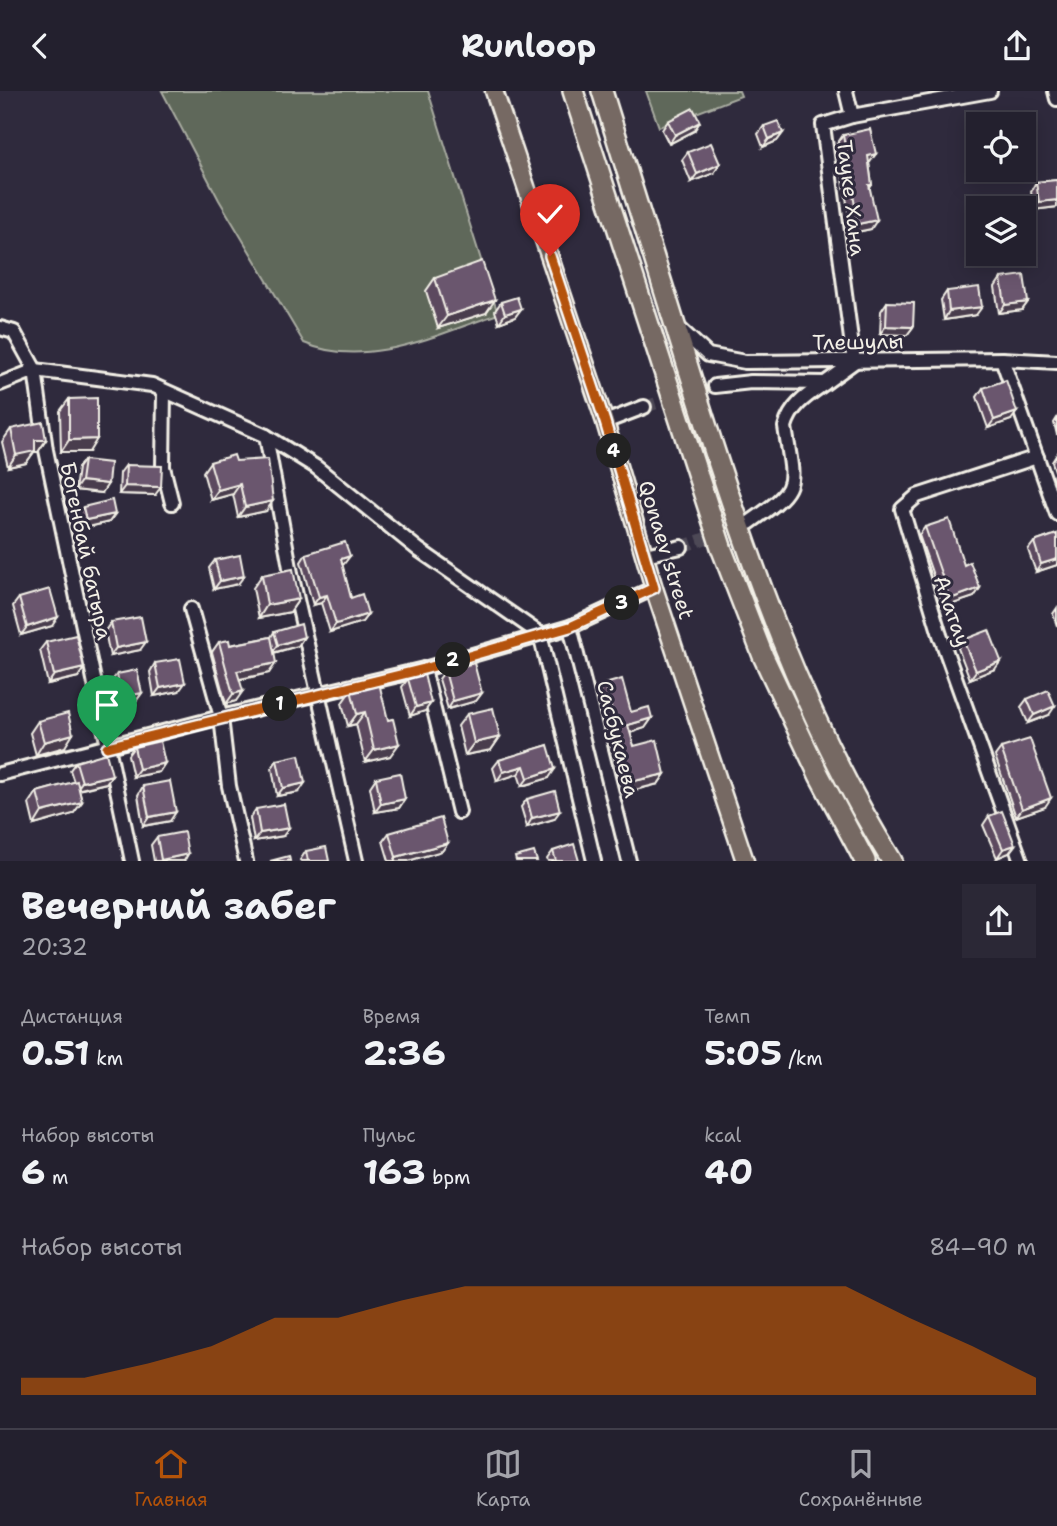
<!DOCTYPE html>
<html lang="ru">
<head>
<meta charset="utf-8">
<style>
  body { margin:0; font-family:"Shantell Sans",sans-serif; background:#2b2836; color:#f1f3f6; height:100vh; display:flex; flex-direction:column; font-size:26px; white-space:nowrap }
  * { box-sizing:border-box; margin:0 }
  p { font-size:23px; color:#a3a3aa }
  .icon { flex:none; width:38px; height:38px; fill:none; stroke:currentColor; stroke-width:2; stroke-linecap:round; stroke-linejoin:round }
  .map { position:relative; height:770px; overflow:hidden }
  .panel { display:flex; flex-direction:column; background:#23202e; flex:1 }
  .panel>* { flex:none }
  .buttons { position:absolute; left:966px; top:21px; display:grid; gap:14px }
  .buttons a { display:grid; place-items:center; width:70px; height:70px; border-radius:0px; background:#23202e; box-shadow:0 4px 18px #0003,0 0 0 2px #403e4a; font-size:35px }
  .pin { position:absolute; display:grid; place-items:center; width:60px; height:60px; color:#fff; margin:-72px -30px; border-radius:50% 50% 50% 0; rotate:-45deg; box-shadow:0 0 7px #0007 }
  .pin .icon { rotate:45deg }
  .km { position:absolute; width:35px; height:35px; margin:-18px; border-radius:50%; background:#222; color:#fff; font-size:19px; line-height:35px; text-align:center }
  .round { display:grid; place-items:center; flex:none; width:74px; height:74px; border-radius:0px; background:#2b2836 }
  .summary { display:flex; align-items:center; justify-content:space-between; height:119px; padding:0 21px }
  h1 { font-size:38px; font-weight:700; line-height:52px }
  .stats { display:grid; grid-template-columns:repeat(3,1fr); gap:10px; height:119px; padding:7px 21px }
  .stats div { display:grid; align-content:center }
  .stats b { font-size:35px; font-weight:700 }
  .stats small { font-size:19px; font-weight:400 }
  .stats p { font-size:19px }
  .chart { height:196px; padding:14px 21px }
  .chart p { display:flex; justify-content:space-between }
  .chart svg { width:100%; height:126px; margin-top:7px; fill:#b45309; opacity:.7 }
  header { display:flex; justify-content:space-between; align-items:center; height:91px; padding:0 21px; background:#23202e; font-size:32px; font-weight:700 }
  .dock { display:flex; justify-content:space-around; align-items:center; height:98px; border-top:2px solid #403e4a; background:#23202e; font-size:19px; color:#a3a3aa }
  .dock a { display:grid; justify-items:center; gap:4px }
  .dock .selected { color:#b45309 }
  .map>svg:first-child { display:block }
  .green { fill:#5e675a; stroke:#a9aca1; stroke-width:2 }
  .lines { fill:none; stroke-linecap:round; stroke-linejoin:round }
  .minor-tunnel { stroke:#4d4857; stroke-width:12; stroke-dasharray:12 6; stroke-linecap:butt }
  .minor-casing { stroke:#f4f1e8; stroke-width:18 }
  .major-casing { stroke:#f4f1e8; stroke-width:21 }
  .highway-casing { stroke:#f4f1e8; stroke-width:24 }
  .minor { stroke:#2f2a3d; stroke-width:12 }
  .major { stroke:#766964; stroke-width:16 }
  .highway { stroke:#766964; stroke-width:19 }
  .wall { fill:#5b4a5f; stroke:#f4f1e8; stroke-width:2 }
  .shaded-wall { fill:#4a3c4d; stroke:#f4f1e8; stroke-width:2 }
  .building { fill:#6a566e; stroke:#f4f1e8; stroke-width:2 }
  .route-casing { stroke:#fff; stroke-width:14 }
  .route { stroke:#b45309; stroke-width:9 }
  .labels { text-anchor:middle; stroke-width:6; stroke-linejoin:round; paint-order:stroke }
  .street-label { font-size:21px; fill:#f4f1e8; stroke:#2f2a3d }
</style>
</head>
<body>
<header><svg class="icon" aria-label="back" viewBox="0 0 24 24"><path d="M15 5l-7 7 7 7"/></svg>Runloop<svg class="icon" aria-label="share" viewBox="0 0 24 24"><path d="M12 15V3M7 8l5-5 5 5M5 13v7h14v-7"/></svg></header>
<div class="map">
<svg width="1057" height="770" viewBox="0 0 1057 770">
  <rect width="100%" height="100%" fill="#2f2a3d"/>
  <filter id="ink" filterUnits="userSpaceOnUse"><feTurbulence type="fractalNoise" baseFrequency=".0143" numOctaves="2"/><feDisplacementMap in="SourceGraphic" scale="14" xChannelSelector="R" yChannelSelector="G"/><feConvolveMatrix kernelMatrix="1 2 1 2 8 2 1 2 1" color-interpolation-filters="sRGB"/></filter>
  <g filter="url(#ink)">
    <g class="green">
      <path d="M162 0H428L498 223C438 243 366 279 304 252L219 109Z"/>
      <polygon points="646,0 739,0 741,5 659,36"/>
    </g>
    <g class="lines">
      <g class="minor-tunnel">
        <polyline points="644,316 715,295"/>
        <polyline points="681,456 746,433"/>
      </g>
      <g class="minor-casing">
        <g id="minor">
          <polyline points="846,0 852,25"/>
          <polyline points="1055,0 1057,8"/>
          <polyline points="0,237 14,241 35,279 46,359 132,770"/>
          <polyline points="680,238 708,264 745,271 1002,268 1057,271"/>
          <polyline points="1002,268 1057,423"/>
          <polyline points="0,293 35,279 152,294 266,345 291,482 356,770"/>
          <polyline points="715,295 751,291 825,292 854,271 823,34 852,25 990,0"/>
          <polyline points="164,300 163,376 172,412"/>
          <polyline points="605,331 644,316"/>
          <polyline points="266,345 316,376 419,459 540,543 594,770"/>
          <path d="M749 432C802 395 794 396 785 336 791 314 808 304 825 292"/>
          <polyline points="645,464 681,456"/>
          <polyline points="191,518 221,626 229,695 246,770"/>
          <polyline points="570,536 629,770"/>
          <polyline points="424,578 459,721"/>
          <polyline points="0,683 221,626 424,578 570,536 654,497"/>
          <polyline points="1021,770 940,544 902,418 917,405 1037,366"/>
        </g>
      </g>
      <g class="major-casing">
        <polyline id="major" points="494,0 605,331 654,497 745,770"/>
      </g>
      <g class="highway-casing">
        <g id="highway">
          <polyline points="573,0 722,459 763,565 819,684 865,770"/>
          <path d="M602 0C634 103 666 205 698 308 748 467 803 628 892 770"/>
        </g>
      </g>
      <use href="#minor" class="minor"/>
      <use href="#major" class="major"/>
      <use href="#highway" class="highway"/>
    </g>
    <g class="wall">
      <polygon points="668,30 694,40 669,53 662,39"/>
      <polygon points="764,35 783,42 777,50 763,56 758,43"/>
      <polygon points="843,44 870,71 869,72 872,94 870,97 871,138 852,142 837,53"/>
      <polygon points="688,61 714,82 691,91 682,69"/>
      <polygon points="1057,89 1057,116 1033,119 1031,100 1036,91"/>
      <polygon points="435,187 486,222 438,237 426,200"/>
      <polygon points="1001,187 1028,211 1022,219 999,222 995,196"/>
      <polygon points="947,200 976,224 944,229 941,209"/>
      <polygon points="501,211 521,218 515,226 499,232 495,220"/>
      <polygon points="887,211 913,236 907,244 880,243 881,220"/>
      <polygon points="983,297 1011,329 988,337 977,306"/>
      <polygon points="69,308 89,361 61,361 60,320"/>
      <polygon points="1057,327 1057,344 1054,332"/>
      <polygon points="11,338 46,349 38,361 34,361 26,372 8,376 2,351"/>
      <polygon points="1057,363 1057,386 1052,371"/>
      <polygon points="84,369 102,402 75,399 78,377"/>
      <polygon points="236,370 266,420 238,426 233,403 211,409 203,381 210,371"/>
      <polygon points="126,374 155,404 119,403 120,382"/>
      <polygon points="83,416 115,423 109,431 80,438 77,424"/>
      <polygon points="925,436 964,474 980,497 974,506 944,516 919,444"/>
      <polygon points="1057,443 1057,474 1036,481 1028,459 1034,451"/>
      <polygon points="306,463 350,465 342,474 351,507 368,523 362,531 330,541 321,512 313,514 301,471"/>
      <polygon points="215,469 238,493 214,498 209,477"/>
      <polygon points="262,484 299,508 290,521 259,527 253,497"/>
      <polygon points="19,507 52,535 21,544 13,515"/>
      <polygon points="1057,517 1057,535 1053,523"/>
      <polygon points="111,531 140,559 110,565 105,540"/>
      <polygon points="274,541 304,546 298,555 274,562 269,582 239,589 236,610 226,613 212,561 219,551 230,554 271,546"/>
      <polygon points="963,549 995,578 970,588 958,557"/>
      <polygon points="46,551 84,577 78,586 48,593 40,559"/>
      <polygon points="155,572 179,600 154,605 150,581"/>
      <polygon points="445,580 482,602 476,610 448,618 439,588"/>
      <polygon points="117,583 142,602 136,610 116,614 111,591"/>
      <polygon points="408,588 431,612 425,620 410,625 402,596"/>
      <polygon points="379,592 390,665 365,671 356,633 348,635 342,612 351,599"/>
      <polygon points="605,593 631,621 652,627 645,637 630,642 634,655 665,683 658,693 623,702 598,603"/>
      <polygon points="1027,608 1049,624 1028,632 1021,616"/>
      <polygon points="467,623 500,646 491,659 465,664 458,635"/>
      <polygon points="38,630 65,656 36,664 30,642"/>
      <polygon points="548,654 549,687 522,695 518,683 497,690 493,677 499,669"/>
      <polygon points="134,656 165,672 159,681 133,686 128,664"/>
      <polygon points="1001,657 1045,716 1016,726 995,665"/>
      <polygon points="277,669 299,701 277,705 272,677"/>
      <polygon points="76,671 112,684 106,692 79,699 82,711 73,723 34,734 29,713 37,701 74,691 70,679"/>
      <polygon points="376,687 405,708 399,717 375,721 370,696"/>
      <polygon points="143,695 170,730 143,735 138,704"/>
      <polygon points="527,708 554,728 527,736 521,716"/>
      <polygon points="256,718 283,745 254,750 250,727"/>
      <polygon points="989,725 1015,754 1009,762 997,767 983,734"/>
      <polygon points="389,742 448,752 442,760 408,770 389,770 383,750"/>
      <polygon points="157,746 188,763 184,770 154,770 151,754"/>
      <polygon points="306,760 329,770 301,770 300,769"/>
      <polygon points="553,760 579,770 548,770 547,768"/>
    </g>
    <g class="shaded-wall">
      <polygon points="700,31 694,40 669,53 675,44"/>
      <polygon points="783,42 777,50 763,56 769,48"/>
      <polygon points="876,63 870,71 862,73 868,65"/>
      <polygon points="720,73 714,82 691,91 697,83"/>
      <polygon points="1057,109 1057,116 1033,119 1039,111"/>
      <polygon points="877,129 871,138 852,142 858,133"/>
      <polygon points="495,209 486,222 438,237 447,225"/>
      <polygon points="1028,211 1022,219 999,222 1005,214"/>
      <polygon points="982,216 976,224 944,229 949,220"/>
      <polygon points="521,218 515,226 499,232 505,223"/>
      <polygon points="886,235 913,236 907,244 880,243"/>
      <polygon points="1017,321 1011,329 988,337 994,329"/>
      <polygon points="97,348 89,361 61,361 69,349"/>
      <polygon points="35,349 46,349 38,361 34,361 26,372 8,376 16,364"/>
      <polygon points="81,390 108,393 102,402 75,399"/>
      <polygon points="240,393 233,403 211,409 218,399"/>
      <polygon points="125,395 161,396 155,404 119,403"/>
      <polygon points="273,410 266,420 238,426 245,416"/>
      <polygon points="115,423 109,431 80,438 86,429"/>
      <polygon points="350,465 344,473 335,476 341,468"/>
      <polygon points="1057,468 1057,474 1036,481 1041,473"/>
      <polygon points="244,485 238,493 214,498 220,490"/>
      <polygon points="980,497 974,506 944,516 950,508"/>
      <polygon points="327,504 321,512 313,514 319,506"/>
      <polygon points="299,508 290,521 259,527 267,514"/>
      <polygon points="368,523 362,531 330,541 336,533"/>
      <polygon points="58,526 52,535 21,544 27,536"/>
      <polygon points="304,546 298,555 272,562 278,554"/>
      <polygon points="146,551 140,559 110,565 116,557"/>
      <polygon points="1001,570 995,578 970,588 976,580"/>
      <polygon points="276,572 269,582 230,590 237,580"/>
      <polygon points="84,577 78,586 48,593 54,584"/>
      <polygon points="185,592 179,600 154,605 160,597"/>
      <polygon points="243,600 236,610 226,613 233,603"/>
      <polygon points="142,602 136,610 116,614 121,606"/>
      <polygon points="482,602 476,610 448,618 453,610"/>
      <polygon points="431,612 425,620 410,625 416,616"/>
      <polygon points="1055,615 1049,624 1028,632 1034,624"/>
      <polygon points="365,621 356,633 348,635 357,623"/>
      <polygon points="652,627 645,637 620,645 628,634"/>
      <polygon points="73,643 65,656 36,664 44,651"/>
      <polygon points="500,646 491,659 465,664 474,652"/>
      <polygon points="399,653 390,665 365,671 374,659"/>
      <polygon points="165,672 159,681 133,686 139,678"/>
      <polygon points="524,675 518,683 497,690 503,681"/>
      <polygon points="555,678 549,687 522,695 528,687"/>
      <polygon points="665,683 658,693 623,702 630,691"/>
      <polygon points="112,684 106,692 76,699 82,691"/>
      <polygon points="305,692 299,701 277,705 283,697"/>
      <polygon points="1051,707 1045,716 1016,726 1022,718"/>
      <polygon points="405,708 399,717 375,721 381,713"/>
      <polygon points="82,711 73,723 34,734 42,721"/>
      <polygon points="560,720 554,728 527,736 532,727"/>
      <polygon points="176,721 170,730 143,735 149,726"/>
      <polygon points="289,737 283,745 254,750 260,742"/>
      <polygon points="448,752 442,760 408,770 394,770 396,766"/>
      <polygon points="1015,754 1009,762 997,767 1003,758"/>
      <polygon points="188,763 184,770 160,770 161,769"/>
    </g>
    <g class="building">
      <polygon points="693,17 700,31 675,44 668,30"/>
      <polygon points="778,30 783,42 769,48 764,35"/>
      <polygon points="870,38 876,63 868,65 872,94 869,94 877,129 858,133 843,44"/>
      <polygon points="711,52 720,73 697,83 688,61"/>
      <polygon points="1057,89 1057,109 1039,111 1036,91"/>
      <polygon points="482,170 495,209 447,225 435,187"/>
      <polygon points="1024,184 1028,211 1005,214 1001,187"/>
      <polygon points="979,196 982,216 949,220 947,200"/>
      <polygon points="517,206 521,218 505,223 501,211"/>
      <polygon points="887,211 914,212 913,236 886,235"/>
      <polygon points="1006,289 1017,321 994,329 983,297"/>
      <polygon points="97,307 97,348 69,349 69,308"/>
      <polygon points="43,331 46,349 35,349 35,360 16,364 11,338"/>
      <polygon points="234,364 236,370 268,368 273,410 245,416 240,393 218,399 210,371"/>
      <polygon points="84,369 110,372 108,393 81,390"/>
      <polygon points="126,374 162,375 161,396 125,395"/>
      <polygon points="112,409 115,423 86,429 83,416"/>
      <polygon points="949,428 964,474 970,471 980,497 950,508 925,436"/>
      <polygon points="1057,443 1057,468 1041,473 1034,451"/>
      <polygon points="345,451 350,465 341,468 351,507 362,503 368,523 336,533 327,504 319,506 306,463"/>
      <polygon points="240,464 244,485 220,490 215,469"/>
      <polygon points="293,478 299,508 267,514 262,484"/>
      <polygon points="50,498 58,526 27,536 19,507"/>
      <polygon points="141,526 146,551 116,557 111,531"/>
      <polygon points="301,533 304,546 278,554 274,541"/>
      <polygon points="989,539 1001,570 976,580 963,549"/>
      <polygon points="76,544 84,577 54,584 46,551"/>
      <polygon points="271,546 276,572 237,580 243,600 233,603 219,551 229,549 230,554"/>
      <polygon points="180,568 185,592 160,597 155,572"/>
      <polygon points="474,572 482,602 453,610 445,580"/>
      <polygon points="137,579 142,602 121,606 117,583"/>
      <polygon points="424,583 431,612 416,616 408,588"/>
      <polygon points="622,588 631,621 649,616 652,627 628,634 634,655 657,649 665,683 630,691 605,593"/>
      <polygon points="379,592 388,629 393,628 399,653 374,659 365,621 357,623 351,599"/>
      <polygon points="1048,599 1055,615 1034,624 1027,608"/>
      <polygon points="493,617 500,646 474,652 467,623"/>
      <polygon points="68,622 73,643 44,651 38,630"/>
      <polygon points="1030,648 1051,707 1022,718 1001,657"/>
      <polygon points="160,650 165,672 139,678 134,656"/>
      <polygon points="548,654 555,678 528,687 524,675 503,681 499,669"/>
      <polygon points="106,662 112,684 82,691 76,671"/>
      <polygon points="299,664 305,692 283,697 277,669"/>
      <polygon points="400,682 405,708 381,713 376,687"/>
      <polygon points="77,690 82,711 42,721 37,701"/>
      <polygon points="170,690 176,721 149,726 143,695"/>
      <polygon points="555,700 560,720 532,727 527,708"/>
      <polygon points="284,713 289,737 260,742 256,718"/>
      <polygon points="1002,720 1015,754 1003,758 989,725"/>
      <polygon points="441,727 448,752 396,766 389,742"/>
      <polygon points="184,741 188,763 161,769 157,746"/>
      <polygon points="574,753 579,770 556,770 553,760"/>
      <polygon points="326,756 329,770 308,770 306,760"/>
      <polygon points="534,761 537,770 516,770 515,766"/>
      <polygon points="289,765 290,770 270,770"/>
    </g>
  </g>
  <g class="lines" filter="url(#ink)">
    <g class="route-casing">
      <polyline id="route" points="107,656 424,578 570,536 654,497 605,331 550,165"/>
    </g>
    <use href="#route" class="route"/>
  </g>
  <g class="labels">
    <g class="street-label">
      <text transform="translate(851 107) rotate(83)" y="7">Тауке Хана</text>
      <text transform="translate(858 251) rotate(-1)" y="7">Тлешулы</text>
      <text transform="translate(666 459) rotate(73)" y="7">Qonaev street</text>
      <text transform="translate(86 460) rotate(78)" y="7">Богенбай батыра</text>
      <text transform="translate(952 520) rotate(71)" y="7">Алатау</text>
      <text transform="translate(618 648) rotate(76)" y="7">Сасбукаева</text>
    </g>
  </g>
</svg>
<div class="buttons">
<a><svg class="icon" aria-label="locate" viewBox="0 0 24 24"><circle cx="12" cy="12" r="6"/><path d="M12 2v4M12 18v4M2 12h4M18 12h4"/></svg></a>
<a><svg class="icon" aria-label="layers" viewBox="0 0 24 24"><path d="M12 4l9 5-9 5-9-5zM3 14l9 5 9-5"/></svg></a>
</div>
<div class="pin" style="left:107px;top:656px;background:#1e9e55"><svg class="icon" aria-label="arrive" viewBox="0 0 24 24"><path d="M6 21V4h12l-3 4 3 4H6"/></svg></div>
<div class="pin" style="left:550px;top:165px;background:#d93025"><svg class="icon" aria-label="check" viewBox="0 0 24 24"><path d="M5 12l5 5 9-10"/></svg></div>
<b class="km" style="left:280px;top:613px">1</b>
<b class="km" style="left:453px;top:569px">2</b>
<b class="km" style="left:622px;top:512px">3</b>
<b class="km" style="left:614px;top:360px">4</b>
</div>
<section class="panel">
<div class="summary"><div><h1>Вечерний забег</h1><p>20:32</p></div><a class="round"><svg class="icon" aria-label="share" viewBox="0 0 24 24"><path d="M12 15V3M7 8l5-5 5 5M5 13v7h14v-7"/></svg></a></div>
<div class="stats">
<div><p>Дистанция</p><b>0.51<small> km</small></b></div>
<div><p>Время</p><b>2:36</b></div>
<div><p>Темп</p><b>5:05<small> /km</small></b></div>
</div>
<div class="stats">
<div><p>Набор высоты</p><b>6<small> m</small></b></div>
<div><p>Пульс</p><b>163<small> bpm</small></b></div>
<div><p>kcal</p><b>40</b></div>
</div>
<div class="chart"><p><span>Набор высоты</span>84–90 m</p>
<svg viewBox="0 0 160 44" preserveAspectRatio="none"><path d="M0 44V38L10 38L20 33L30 27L40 17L50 17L60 11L70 6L80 6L90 6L100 6L110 6L120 6L130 6L140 17L150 27L160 38V44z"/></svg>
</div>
</section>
<nav class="dock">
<a class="selected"><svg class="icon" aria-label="home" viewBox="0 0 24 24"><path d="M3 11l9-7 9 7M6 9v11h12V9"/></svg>Главная</a>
<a><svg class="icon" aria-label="map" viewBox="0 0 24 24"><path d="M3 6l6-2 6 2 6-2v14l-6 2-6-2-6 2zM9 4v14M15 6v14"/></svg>Карта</a>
<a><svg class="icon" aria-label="saved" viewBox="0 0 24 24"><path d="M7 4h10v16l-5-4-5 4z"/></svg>Сохранённые</a>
</nav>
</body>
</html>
